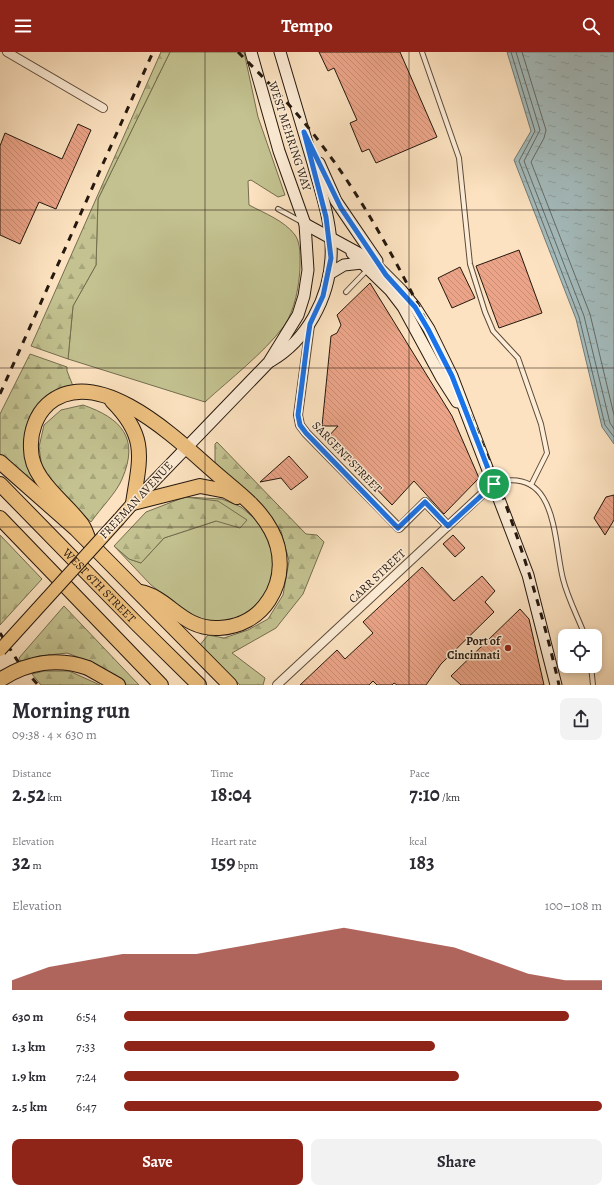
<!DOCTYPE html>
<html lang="en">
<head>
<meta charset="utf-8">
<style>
  body { margin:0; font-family:Alegreya,serif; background:#f2f2f3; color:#2b2b33; height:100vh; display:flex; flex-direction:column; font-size:15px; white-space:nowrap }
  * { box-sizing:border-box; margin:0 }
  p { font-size:13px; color:#7c7c81 }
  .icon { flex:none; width:22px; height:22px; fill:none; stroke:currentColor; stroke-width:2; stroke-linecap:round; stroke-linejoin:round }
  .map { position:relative; height:633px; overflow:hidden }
  .details { display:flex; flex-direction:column; background:#fff; flex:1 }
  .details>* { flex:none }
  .tools { position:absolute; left:558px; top:577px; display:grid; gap:8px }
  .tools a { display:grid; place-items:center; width:44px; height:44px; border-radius:8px; background:#fff; box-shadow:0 2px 6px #0003; font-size:20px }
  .pin { position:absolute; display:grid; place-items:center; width:34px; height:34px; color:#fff; margin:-17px; border:2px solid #fff; border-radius:50%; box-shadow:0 1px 4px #0007 }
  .round { display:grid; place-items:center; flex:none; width:42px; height:42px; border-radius:8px; background:#f2f2f3 }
  .overview { display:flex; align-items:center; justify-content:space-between; height:68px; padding:0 12px }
  h1 { font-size:22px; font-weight:700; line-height:30px }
  .figures { display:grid; grid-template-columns:repeat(3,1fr); gap:6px; height:68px; padding:4px 12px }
  .figures div { display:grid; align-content:center }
  .figures b { font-size:20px; font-weight:700 }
  .figures small { font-size:11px; font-weight:400 }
  .figures p { font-size:11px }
  .chart { height:112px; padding:8px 12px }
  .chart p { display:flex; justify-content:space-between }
  .chart svg { width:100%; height:72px; margin-top:4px; fill:#8f2418; opacity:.7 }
  .primary-button { display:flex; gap:8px; margin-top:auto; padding:8px 12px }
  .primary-button a { flex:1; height:46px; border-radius:8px; background:#8f2418; color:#fff; font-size:16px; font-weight:700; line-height:46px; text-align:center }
  .primary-button a+a { background:#f2f2f3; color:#2b2b33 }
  ul { padding:0 12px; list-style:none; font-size:13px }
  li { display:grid; grid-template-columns:64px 48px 1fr; align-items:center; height:30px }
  li i { height:10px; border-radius:5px; background:#8f2418 }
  header { display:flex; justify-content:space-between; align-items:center; height:52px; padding:0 12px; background:#8f2418; color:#fff; font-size:18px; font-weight:700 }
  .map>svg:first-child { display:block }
  .green { fill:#c3c290; stroke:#746d4f }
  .forest { fill:url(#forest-firs); stroke:#746d4f }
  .water { fill:url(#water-ripples); stroke:#717a76 }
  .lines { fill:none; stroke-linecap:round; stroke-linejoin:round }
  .shore { stroke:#646a65; stroke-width:1 }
  .building { fill:url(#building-back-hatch); stroke:#25180e }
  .service-casing { stroke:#5b4a3a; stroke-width:6 }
  .minor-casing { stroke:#5b4a3a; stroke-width:10 }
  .secondary-casing { stroke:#25180e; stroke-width:13 }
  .primary-casing { stroke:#25180e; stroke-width:14 }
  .motorway-casing { stroke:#25180e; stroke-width:16 }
  .service { stroke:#fdecd6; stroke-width:4 }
  .minor { stroke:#fdecd6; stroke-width:8 }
  .secondary { stroke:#fdecd6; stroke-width:11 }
  .primary { stroke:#eec180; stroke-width:12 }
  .motorway { stroke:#eec180; stroke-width:14 }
  .rail { stroke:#25180e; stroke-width:3; stroke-dasharray:7 7; stroke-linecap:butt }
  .primary-bridge-casing { stroke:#25180e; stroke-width:14; stroke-linecap:butt }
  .motorway-bridge-casing { stroke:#25180e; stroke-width:16; stroke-linecap:butt }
  .primary-bridge { stroke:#eec180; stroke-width:12 }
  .motorway-bridge { stroke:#eec180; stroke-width:14 }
  .route-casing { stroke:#fff; stroke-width:8 }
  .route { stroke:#1a73e8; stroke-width:5 }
  .grid { fill:none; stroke:#25180e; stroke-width:1; stroke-opacity:0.55 }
  .poi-dot { fill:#8f2418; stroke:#fdecd6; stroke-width:1.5 }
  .labels { text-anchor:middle; stroke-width:3; stroke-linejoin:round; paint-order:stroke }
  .street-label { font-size:12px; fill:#25180e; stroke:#fdecd6 }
  .poi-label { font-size:12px; font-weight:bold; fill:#25180e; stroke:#fdecd6; text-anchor:end }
</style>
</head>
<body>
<header><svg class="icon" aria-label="menu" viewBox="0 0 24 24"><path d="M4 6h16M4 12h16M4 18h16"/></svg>Tempo<svg class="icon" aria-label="search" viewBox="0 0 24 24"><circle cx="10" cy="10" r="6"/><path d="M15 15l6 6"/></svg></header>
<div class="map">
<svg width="614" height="633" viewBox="0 0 614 633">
  <defs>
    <pattern id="forest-firs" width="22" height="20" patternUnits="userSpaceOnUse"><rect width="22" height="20" fill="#c3c290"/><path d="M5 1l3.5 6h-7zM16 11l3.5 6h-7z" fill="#a7a67b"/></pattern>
    <pattern id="water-ripples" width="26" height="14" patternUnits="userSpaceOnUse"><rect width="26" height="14" fill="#a4bbbc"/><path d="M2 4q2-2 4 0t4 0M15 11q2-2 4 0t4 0" fill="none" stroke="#8da0a0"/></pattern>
    <pattern id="building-back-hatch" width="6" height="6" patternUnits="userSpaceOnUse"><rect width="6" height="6" fill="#eba488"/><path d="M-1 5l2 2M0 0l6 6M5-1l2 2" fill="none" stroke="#c98c74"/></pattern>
  </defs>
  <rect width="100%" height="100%" fill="#fce2c0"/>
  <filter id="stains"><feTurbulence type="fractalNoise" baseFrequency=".005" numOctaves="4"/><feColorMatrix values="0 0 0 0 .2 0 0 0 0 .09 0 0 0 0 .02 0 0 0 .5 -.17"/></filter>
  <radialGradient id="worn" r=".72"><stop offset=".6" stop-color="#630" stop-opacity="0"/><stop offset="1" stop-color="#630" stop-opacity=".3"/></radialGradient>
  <g class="green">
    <path d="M170 0H244L258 65 285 143 278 145 251 128 248 129 249 153C264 161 285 169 295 183 301 191 300 206 300 216 299 234 295 258 284 274 264 301 230 327 205 350L68 307 73 254 96 213 98 147Z"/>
    <polygon points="185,445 222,447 241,455 254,466 260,474 272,494 274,522 261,552 237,567 205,570 188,563 150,532 114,494 129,507 141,511 164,486 216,469"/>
  </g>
  <g class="forest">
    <polygon points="161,0 170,0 98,147 96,213 73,254 68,307 31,294"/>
    <path d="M30 302 67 315V319L73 334C55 340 43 346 33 362L36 434 0 402V362Z"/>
    <path d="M83 353C121 366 140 386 122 427 117 440 100 457 91 470L64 444 42 416 39 395 44 373 61 358Z"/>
    <polygon points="217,390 306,482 317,483 324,490 303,542 276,576 232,601 265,626 263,633 240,633 199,594 208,583 224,586 248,578 268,567 283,543 289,509 281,479 252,446 215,411 215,392"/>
    <polygon points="185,445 218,449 247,468 240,476 216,469 164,486 141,511 129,507 114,494 146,460"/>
    <polygon points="0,483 42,527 0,573"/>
    <polygon points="64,554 139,633 125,633 91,610 67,601 39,604 21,610 19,606"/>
    <polygon points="44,619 69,619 100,633 41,633 32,622"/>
  </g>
  <polygon class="water" points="507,0 614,0 614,392 602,375 576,267 514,108 531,79"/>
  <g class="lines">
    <g class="shore">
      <polyline points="511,0 535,79 519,109 579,265 605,373 614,385"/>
      <polyline points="516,0 540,78 524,109 584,264 610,371 614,377"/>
      <polyline points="522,0 546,78 544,86 531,110 590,262 614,363"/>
    </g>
  </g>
  <g class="building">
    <polygon points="319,0 400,0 437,85 376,111 369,97 362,100 350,71 357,68 334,16 328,19"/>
    <polygon points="78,72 91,78 56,157 39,150 20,192 0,183 0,94 5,81 62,107"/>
    <polygon points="519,198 542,261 499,276 476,214"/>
    <polygon points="460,215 475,246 452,256 438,226"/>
    <polygon points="370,231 452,364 479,426 444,462 414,429 392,453 327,386 338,374 322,374 331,284 337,281 341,273 337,263"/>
    <polygon points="289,404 308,425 291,438 281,426 260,430"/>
    <polygon points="614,443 614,468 605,483 594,466 606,445"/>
    <polygon points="453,483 465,496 455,505 443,492"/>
    <polygon points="422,515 454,549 482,524 495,539 485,550 494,560 441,612 426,633 397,633 394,631 392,633 377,633 373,629 369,633 300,633 337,598 345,607 373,581 363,570"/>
    <polygon points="520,557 529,567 544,633 461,633 451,624"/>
  </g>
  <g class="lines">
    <g class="service-casing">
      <g id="service">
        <polyline points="422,0 459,106 470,212 485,260 493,279 518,306 541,372 547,401 531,433"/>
        <polyline points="278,157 302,170"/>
        <polyline points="346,240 368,217"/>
        <path d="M494 431C558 413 553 487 563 527 568 547 578 565 585 584"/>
        <polyline points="591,614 593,633"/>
      </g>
    </g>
    <g class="minor-casing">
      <g id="minor">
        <polyline points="7,0 103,56"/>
        <polyline points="310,273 298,363 300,373 306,381 399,476 425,450 448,474"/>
        <polyline points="277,633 494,431"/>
      </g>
    </g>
    <g class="secondary-casing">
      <g id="secondary">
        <polyline points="319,111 336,149 377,209"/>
        <polyline points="305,172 371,208 401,238 415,255 429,277 452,324 528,523 556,633"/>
        <polyline points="352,201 390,238 403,255 441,325 457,350"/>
        <polyline points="329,222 344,213 362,211"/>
        <path d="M271 309C307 288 329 246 331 206 333 174 321 141 313 111 302 74 291 37 280 0"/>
        <polyline points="133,451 269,310 298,263 304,244 308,218 305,172 279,99 251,0"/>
      </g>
    </g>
    <g class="primary-casing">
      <polyline id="primary" points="119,467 133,451"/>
    </g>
    <g class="motorway-casing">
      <g id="motorway">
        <path d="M112 349C148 385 140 406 133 451L200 434 226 439 237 445"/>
        <polyline points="0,410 76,477 230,633"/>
        <path id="s1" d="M0 432 137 572 199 633"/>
        <polyline points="0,466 161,633"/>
        <path d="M90 491C87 484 85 475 80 470 63 448 31 427 31 397 30 380 36 363 48 352 97 310 176 386 211 417 232 436 258 453 271 478 283 500 283 527 269 548 258 565 240 575 219 576 182 578 169 545 140 540"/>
        <polyline points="88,616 118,633"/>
      </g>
    </g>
    <use href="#service" class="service"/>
    <use href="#minor" class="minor"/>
    <use href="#secondary" class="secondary"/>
    <use href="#primary" class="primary"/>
    <use href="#motorway" class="motorway"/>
    <g class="rail">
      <path d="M238 0C266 28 294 56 318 88 359 141 392 201 422 261 482 379 530 504 559 633"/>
      <polyline points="0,342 153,0"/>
      <polyline points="0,581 17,608 38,633"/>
      <polyline points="0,631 2,633"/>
    </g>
    <g class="primary-bridge-casing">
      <polyline id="primary-bridge" points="0,598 119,467"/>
    </g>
    <g class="motorway-bridge-casing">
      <path id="motorway-bridge" d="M0 628C27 610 58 605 88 616"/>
    </g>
    <use href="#primary-bridge" class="primary-bridge"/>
    <use href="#motorway-bridge" class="motorway-bridge"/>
  </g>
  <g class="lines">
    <g class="route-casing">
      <polygon id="route" points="304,80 341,156 386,223 415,255 428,277 452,324 494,432 448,474 425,450 398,476 306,381 300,373 298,363 307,292 310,272 323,244 331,206 326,165"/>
    </g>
    <use href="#route" class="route"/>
  </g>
  <path class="grid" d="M205 0V633M409 0V633M0 158H614M0 316H614M0 475H614"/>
  <circle class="poi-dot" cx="508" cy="596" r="4"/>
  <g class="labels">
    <g class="street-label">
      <text transform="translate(290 84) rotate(72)" y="4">WEST MEHRING WAY</text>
      <text transform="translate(347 405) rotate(46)" y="4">SARGENT STREET</text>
      <text transform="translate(136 448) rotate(-47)" y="4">FREEMAN AVENUE</text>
      <text transform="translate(377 524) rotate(-43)" y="4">CARR STREET</text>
      <text dy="4" stroke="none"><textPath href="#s1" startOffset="142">WEST 6TH STREET</textPath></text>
    </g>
    <g class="poi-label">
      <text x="500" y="593">Port of<tspan x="500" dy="14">Cincinnati</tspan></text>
    </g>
  </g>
  <rect width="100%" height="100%" filter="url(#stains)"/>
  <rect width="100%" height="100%" fill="url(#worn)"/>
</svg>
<div class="tools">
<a><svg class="icon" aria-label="locate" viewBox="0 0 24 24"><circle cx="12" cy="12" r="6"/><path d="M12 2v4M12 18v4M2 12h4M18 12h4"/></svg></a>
</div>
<div class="pin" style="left:494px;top:432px;background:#1e9e55"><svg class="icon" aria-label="arrive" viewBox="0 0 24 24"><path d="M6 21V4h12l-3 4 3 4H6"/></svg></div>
</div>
<section class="details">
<div class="overview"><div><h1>Morning run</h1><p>09:38 · 4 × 630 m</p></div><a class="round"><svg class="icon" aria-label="share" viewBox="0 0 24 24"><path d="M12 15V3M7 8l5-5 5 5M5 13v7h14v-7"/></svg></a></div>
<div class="figures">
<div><p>Distance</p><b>2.52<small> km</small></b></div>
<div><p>Time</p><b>18:04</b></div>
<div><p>Pace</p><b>7:10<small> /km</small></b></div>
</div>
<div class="figures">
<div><p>Elevation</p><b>32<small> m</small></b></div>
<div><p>Heart rate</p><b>159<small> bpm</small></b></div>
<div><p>kcal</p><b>183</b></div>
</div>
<div class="chart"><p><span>Elevation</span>100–108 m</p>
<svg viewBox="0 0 160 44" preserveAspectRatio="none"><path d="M0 44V38L10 30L20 26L30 22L40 22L50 22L60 18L70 14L80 10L90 6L100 10L110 14L120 18L130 26L140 34L150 38L160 38V44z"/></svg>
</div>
<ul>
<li><b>630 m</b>6:54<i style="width:93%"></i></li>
<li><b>1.3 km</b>7:33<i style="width:65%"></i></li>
<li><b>1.9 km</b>7:24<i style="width:70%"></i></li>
<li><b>2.5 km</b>6:47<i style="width:100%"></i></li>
</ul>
<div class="primary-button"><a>Save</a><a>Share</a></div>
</section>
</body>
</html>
